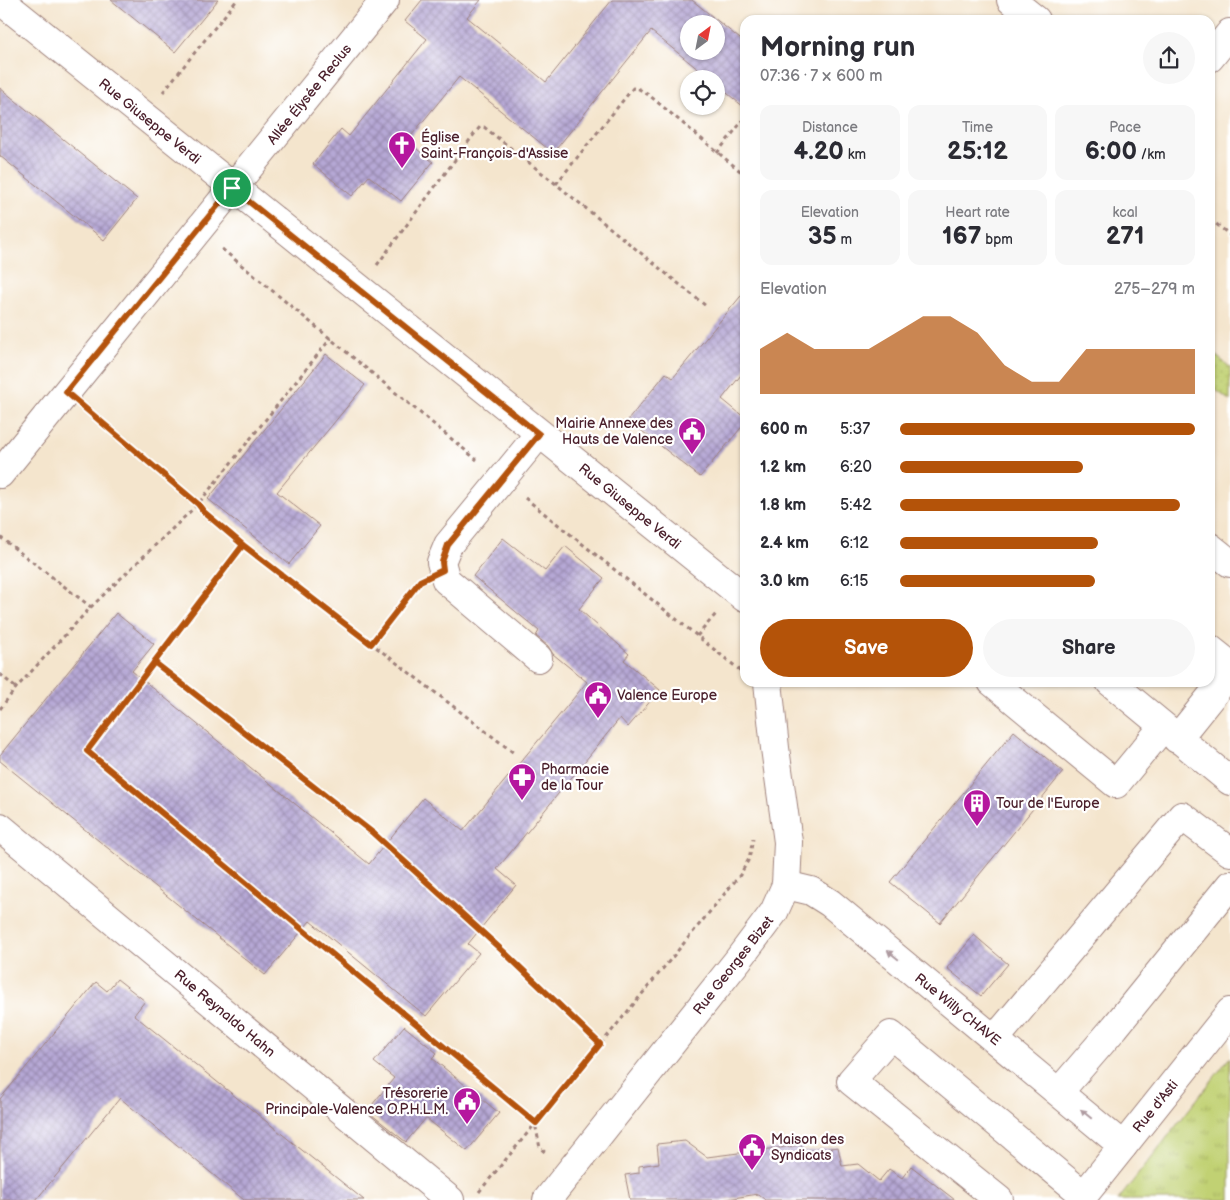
<!DOCTYPE html>
<html lang="en">
<head>
<meta charset="utf-8">
<style>
  body { margin:0; font-family:"Balsamiq Sans",sans-serif; background:#f7f7f7; color:#2b2b33; height:100vh; display:flex; flex-direction:column; font-size:19px; white-space:nowrap }
  * { box-sizing:border-box; margin:0 }
  p { font-size:16px; color:#7c7c81 }
  .icon { flex:none; width:28px; height:28px; fill:none; stroke:currentColor; stroke-width:2; stroke-linecap:round; stroke-linejoin:round }
  .map { position:relative; flex:1; overflow:hidden }
  .drawer { position:absolute; left:740px; top:15px; width:475px; height:672px; display:flex; flex-direction:column; background:#fff; border-radius:15px; box-shadow:0 1px 4px #0004 }
  .drawer>* { flex:none }
  .needle { width:32px; rotate:32deg }
  .fabs { position:absolute; left:680px; top:15px; display:grid; gap:10px }
  .fabs a { display:grid; place-items:center; width:45px; height:45px; border-radius:50%; background:#fff; box-shadow:0 1px 4px #0004; font-size:25px }
  .pin { position:absolute; display:grid; place-items:center; width:42px; height:42px; color:#fff; margin:-21px; border:2px solid #fff; border-radius:50%; box-shadow:0 1px 5px #0007 }
  .round { display:grid; place-items:center; flex:none; width:52px; height:52px; border-radius:26px; background:#f7f7f7 }
  .summary { display:flex; align-items:center; justify-content:space-between; height:85px; padding:0 20px }
  h1 { font-size:28px; font-weight:700; line-height:38px }
  .figures { display:grid; grid-template-columns:repeat(3,1fr); gap:8px; height:85px; padding:5px 20px }
  .figures div { display:grid; align-content:center; border-radius:12px; background:#f7f7f7; text-align:center }
  .figures b { font-size:25px; font-weight:700 }
  .figures small { font-size:14px; font-weight:400 }
  .figures p { font-size:14px }
  .chart { height:140px; padding:10px 20px }
  .chart p { display:flex; justify-content:space-between }
  .chart svg { width:100%; height:90px; margin-top:5px; fill:#b45309; opacity:.7 }
  .primary-button { display:flex; gap:10px; margin-top:auto; padding:10px 20px }
  .primary-button a { flex:1; height:58px; border-radius:30px; background:#b45309; color:#fff; font-size:20px; font-weight:700; line-height:58px; text-align:center }
  .primary-button a+a { background:#f7f7f7; color:#2b2b33 }
  ul { padding:0 20px; list-style:none; font-size:16px }
  li { display:grid; grid-template-columns:80px 60px 1fr; align-items:center; height:38px }
  li i { height:12px; border-radius:6px; background:#b45309 }
  .map>svg:first-child { display:block }
  .grass { fill:url(#grass-dots); stroke:#86784f }
  .park { fill:url(#park-tufts); stroke:#86784f }
  .building { fill:url(#building-cross-hatch); fill-rule:evenodd }
  .lines { fill:none; stroke-linecap:round; stroke-linejoin:round }
  .minor-casing { stroke:#9f827c; stroke-width:30 }
  .path { stroke:#9f827c; stroke-width:3; stroke-dasharray:4 4; stroke-linecap:butt }
  .minor { stroke:#fff; stroke-width:28 }
  .oneway { fill:#ae9aa0 }
  .route-casing { stroke:#fff; stroke-width:10 }
  .route { stroke:#b45309; stroke-width:6 }
  .labels { text-anchor:middle; stroke-width:4.5; stroke-linejoin:round; paint-order:stroke }
  .street-label { font-size:14px; fill:#4a1f2b; stroke:#fff }
  .poi-label { font-size:14px; fill:#4a1f2b; stroke:#fff; text-anchor:start }
</style>
</head>
<body>
<div class="map">
<svg width="1230" height="1200" viewBox="0 0 1230 1200">
  <defs>
    <pattern id="grass-dots" width="8" height="8" patternUnits="userSpaceOnUse" patternTransform="scale(1.25)"><rect width="8" height="8" fill="#c1d173"/><path d="M2 2h.1M6 6h.1" fill="none" stroke="#a7b364" stroke-width="1.8" stroke-linecap="round"/></pattern>
    <pattern id="park-tufts" width="24" height="20" patternUnits="userSpaceOnUse" patternTransform="scale(1.25)"><rect width="24" height="20" fill="#c1d173"/><path d="M3 7l-1-3M5 7V3M7 7l1-3M15 17l-1-3M17 17v-4M19 17l1-3" fill="none" stroke="#a7b364"/></pattern>
    <pattern id="building-cross-hatch" width="8" height="8" patternUnits="userSpaceOnUse" patternTransform="scale(1.25)"><rect width="8" height="8" fill="#b6a8d5"/><path d="M0 0l8 8M0 8l8-8" fill="none" stroke="#9688ad"/></pattern>
  </defs>
  <rect width="100%" height="100%" fill="#fff"/>
  <filter id="ink" filterUnits="userSpaceOnUse"><feTurbulence type="fractalNoise" baseFrequency=".02" numOctaves="2"/><feDisplacementMap in="SourceGraphic" scale="10" xChannelSelector="R" yChannelSelector="G"/><feConvolveMatrix kernelMatrix="1 2 1 2 8 2 1 2 1" color-interpolation-filters="sRGB"/></filter>
  <filter id="wash" filterUnits="userSpaceOnUse"><feTurbulence type="fractalNoise" baseFrequency=".0096" numOctaves="4" result="noise"/><feDisplacementMap in="SourceGraphic" scale="20" xChannelSelector="R" yChannelSelector="G"/><feGaussianBlur stdDeviation="1.12" result="paint"/><feColorMatrix in="noise" values="0 0 0 0 0 0 0 0 0 0 0 0 0 0 0 0 0 1.4 0 .05"/><feComposite in="paint" operator="in"/></filter>
  <g filter="url(#wash)">
    <rect width="100%" height="100%" fill="#f4e5cd"/>
    <polygon class="grass" points="1215,355 1230,367 1230,401 1210,385 1210,360"/>
    <polygon class="park" points="1230,1057 1230,1200 1118,1200"/>
    <g id="blocks">
      <g class="building">
        <polygon points="111,0 218,0 175,52"/>
        <path d="M422 0H481L467 17 546 82 612 0H692L745 43V108L716 84V79H710L651 31 553 153 459 77 407 141 433 162 401 201 369 176 352 196 313 164 341 129 349 136 427 39 405 21ZM689 24H716V51H689Z"/>
        <polygon points="0,88 137,199 104,240 0,156"/>
        <polygon points="745,291 745,370 722,399 745,418 745,423 700,477 628,420 666,373 673,378"/>
        <polygon points="326,354 365,385 277,492 320,526 289,564 208,499"/>
        <polygon points="503,538 545,571 565,546 604,578 579,609 629,654 624,660 660,690 628,727 620,718 497,869 516,885 468,944 479,953 426,1016 310,921 265,975 0,761 0,755 116,613 154,644 132,671 369,864 423,798 463,831 587,682 553,654 548,646 536,636 539,631 473,576"/>
        <polygon points="1014,731 1063,772 940,923 890,882"/>
        <polygon points="974,935 1008,964 981,996 947,968"/>
        <polygon points="117,979 145,1001 134,1015 364,1200 244,1200 120,1098 36,1200 0,1200 0,1099 96,982 107,991"/>
        <polygon points="404,1026 437,1053 432,1058 499,1113 467,1151 426,1118 406,1142 367,1111 394,1078 374,1062"/>
        <polygon points="685,1141 707,1157 801,1145 802,1152 838,1147 842,1166 858,1164 879,1181 889,1169 902,1178 911,1166 955,1200 765,1200 758,1194 721,1200 630,1200 625,1175 639,1173 639,1166 659,1163 657,1144"/>
      </g>
    </g>
  </g>
  <g filter="url(#ink)">
    <use href="#blocks" fill-opacity="0" stroke="#9f827c" stroke-width="1"/>
    <g class="lines">
      <g class="minor-casing">
        <g id="minor">
          <polyline points="0,0 745,598"/>
          <polyline points="1011,0 1036,20"/>
          <polyline points="1210,58 1230,33"/>
          <polyline points="0,474 385,0"/>
          <polyline points="1210,547 1230,563"/>
          <polyline points="1210,649 1230,665"/>
          <polyline points="538,658 446,580 441,562 448,545 539,434"/>
          <polyline points="992,682 1116,784 1163,727"/>
          <polyline points="1110,682 1230,781"/>
          <polyline points="1177,739 1230,673"/>
          <polyline points="0,827 450,1200"/>
          <polyline points="786,885 811,891 830,903 1123,1146"/>
          <polyline points="995,1039 1182,816 1230,852"/>
          <polyline points="1059,1092 1115,1027 1230,885"/>
          <polyline points="547,1200 738,960 774,912 786,885 788,842 775,748 768,682"/>
          <polyline points="999,1200 851,1081 891,1035 1084,1195"/>
          <polyline points="1080,1200 1230,1012"/>
        </g>
      </g>
      <g class="path">
        <polyline points="163,92 237,0"/>
        <polyline points="717,153 744,119 745,120"/>
        <polyline points="556,184 633,88 639,89 650,96 745,175"/>
        <polyline points="1210,219 1230,235"/>
        <polyline points="222,249 477,460"/>
        <polyline points="377,265 475,133 480,127 484,127 556,184 706,306"/>
        <polyline points="89,412 198,504 204,512 243,545 87,751 535,1123 540,1148 546,1153"/>
        <polyline points="525,498 741,671"/>
        <polyline points="0,537 91,607"/>
        <polyline points="243,545 514,753"/>
        <polyline points="697,636 716,614"/>
        <polyline points="371,644 415,587"/>
        <polyline points="154,663 373,833 505,953 600,1045"/>
        <polyline points="0,674 16,688"/>
        <polyline points="1174,682 1179,687"/>
        <polyline points="0,709 16,688 91,607 198,504 331,338"/>
        <polyline points="479,1192 740,875 749,859 753,839"/>
      </g>
      <use href="#minor" class="minor"/>
    </g>
    <defs><path id="oneway-solid" d="M-6-.8H1V-3.2L6.5 0L1 3.2V.8H-6Z" transform="scale(1.25)"/></defs>
    <g class="oneway">
      <use href="#oneway-solid" transform="translate(893 955) rotate(-141)"/>
      <use href="#oneway-solid" transform="translate(1086 1114) rotate(-140)"/>
    </g>
  </g>
  <g class="lines" filter="url(#ink)">
    <g class="route-casing">
      <polyline id="route" points="232,188 66,392 198,504 204,512 243,545 87,751 536,1123 600,1044 505,953 373,833 154,662 243,545 371,644 420,581 443,570 442,562 448,545 539,434 232,188"/>
    </g>
    <use href="#route" class="route"/>
  </g>
  <defs>
    <g id="church-pin" transform="scale(1.4375)"><path d="M0 17L-7.5 6A9.5 9.5 0 1 1 7.5 6Z" fill="#b5179e" stroke="#fff"/><path d="M-1.2-6h2.4v3.5h3.3v2.4h-3.3V6h-2.4V-.1h-3.3v-2.4h3.3Z" fill="#fff"/></g>
    <g id="civic-pin" transform="scale(1.4375)"><path d="M0 17L-7.5 6A9.5 9.5 0 1 1 7.5 6Z" fill="#b5179e" stroke="#fff"/><path d="M-.6-6.5H3V-4.5H.6V-3L4-1V1h2V6H-6V1h2V-1L-.6-3ZM-1.2 2.5V6h2.4V2.5Z" fill="#fff"/></g>
    <g id="pharmacy-pin" transform="scale(1.4375)"><path d="M0 17L-7.5 6A9.5 9.5 0 1 1 7.5 6Z" fill="#b5179e" stroke="#fff"/><path d="M-2-6h4v4h4v4h-4v4h-4v-4h-4v-4h4Z" fill="#fff"/></g>
    <g id="building-pin" transform="scale(1.4375)"><path d="M0 17L-7.5 6A9.5 9.5 0 1 1 7.5 6Z" fill="#b5179e" stroke="#fff"/><path d="M-4-6H4V6H1V3H-1V6H-4ZM-2.5-4.3h1.7v1.8h-1.7ZM.8-4.3h1.7v1.8H.8ZM-2.5-1h1.7V.8h-1.7ZM.8-1h1.7V.8H.8Z" fill="#fff"/></g>
  </defs>
  <g fill-rule="evenodd">
    <use href="#church-pin" x="402" y="145"/>
    <use href="#civic-pin" x="692" y="431"/>
    <use href="#civic-pin" x="598" y="695"/>
    <use href="#pharmacy-pin" x="522" y="777"/>
    <use href="#building-pin" x="977" y="803"/>
    <use href="#civic-pin" x="467" y="1101"/>
    <use href="#civic-pin" x="752" y="1147"/>
  </g>
  <g class="labels">
    <g class="street-label">
      <text transform="translate(309 94) rotate(-51)" y="5">Allée Élysée Reclus</text>
      <text transform="translate(150 121) rotate(39)" y="5">Rue Giuseppe Verdi</text>
      <text transform="translate(630 506) rotate(39)" y="5">Rue Giuseppe Verdi</text>
      <text transform="translate(733 965) rotate(-52)" y="5">Rue Georges Bizet</text>
      <text transform="translate(958 1009) rotate(39)" y="5">Rue Willy CHAVE</text>
      <text transform="translate(225 1013) rotate(40)" y="5">Rue Reynaldo Hahn</text>
      <text transform="translate(1155 1106) rotate(-51)" y="5">Rue d'Asti</text>
    </g>
    <g class="poi-label">
      <text x="421" y="142">Église<tspan x="421" dy="16">Saint-François-d'Assise</tspan></text>
      <text x="673" y="428" text-anchor="end">Mairie Annexe des<tspan x="673" dy="16">Hauts de Valence</tspan></text>
      <text x="617" y="700">Valence Europe</text>
      <text x="541" y="774">Pharmacie<tspan x="541" dy="16">de la Tour</tspan></text>
      <text x="996" y="808">Tour de l'Europe</text>
      <text x="448" y="1098" text-anchor="end">Trésorerie<tspan x="448" dy="16">Principale-Valence O.P.H.L.M.</tspan></text>
      <text x="771" y="1144">Maison des<tspan x="771" dy="16">Syndicats</tspan></text>
    </g>
  </g>
</svg>
<div class="fabs">
<a><svg class="needle" viewBox="-14 -14 28 28"><path d="M0-13l5 13h-10z" fill="#e53935"/><path d="M0 13l5-13h-10z" fill="#7c7c81"/></svg></a>
<a><svg class="icon" aria-label="locate" viewBox="0 0 24 24"><circle cx="12" cy="12" r="6"/><path d="M12 2v4M12 18v4M2 12h4M18 12h4"/></svg></a>
</div>
<div class="pin" style="left:232px;top:188px;background:#1e9e55"><svg class="icon" aria-label="arrive" viewBox="0 0 24 24"><path d="M6 21V4h12l-3 4 3 4H6"/></svg></div>
<section class="drawer">
<div class="summary"><div><h1>Morning run</h1><p>07:36 · 7 × 600 m</p></div><a class="round"><svg class="icon" aria-label="share" viewBox="0 0 24 24"><path d="M12 15V3M7 8l5-5 5 5M5 13v7h14v-7"/></svg></a></div>
<div class="figures">
<div><p>Distance</p><b>4.20<small> km</small></b></div>
<div><p>Time</p><b>25:12</b></div>
<div><p>Pace</p><b>6:00<small> /km</small></b></div>
</div>
<div class="figures">
<div><p>Elevation</p><b>35<small> m</small></b></div>
<div><p>Heart rate</p><b>167<small> bpm</small></b></div>
<div><p>kcal</p><b>271</b></div>
</div>
<div class="chart"><p><span>Elevation</span>275–279 m</p>
<svg viewBox="0 0 160 44" preserveAspectRatio="none"><path d="M0 44V22L10 14L20 22L30 22L40 22L50 14L60 6L70 6L80 14L90 30L100 38L110 38L120 22L130 22L140 22L150 22L160 22V44z"/></svg>
</div>
<ul>
<li><b>600 m</b>5:37<i style="width:100%"></i></li>
<li><b>1.2 km</b>6:20<i style="width:62%"></i></li>
<li><b>1.8 km</b>5:42<i style="width:95%"></i></li>
<li><b>2.4 km</b>6:12<i style="width:67%"></i></li>
<li><b>3.0 km</b>6:15<i style="width:66%"></i></li>
</ul>
<div class="primary-button"><a>Save</a><a>Share</a></div>
</section>
</div>
</body>
</html>
